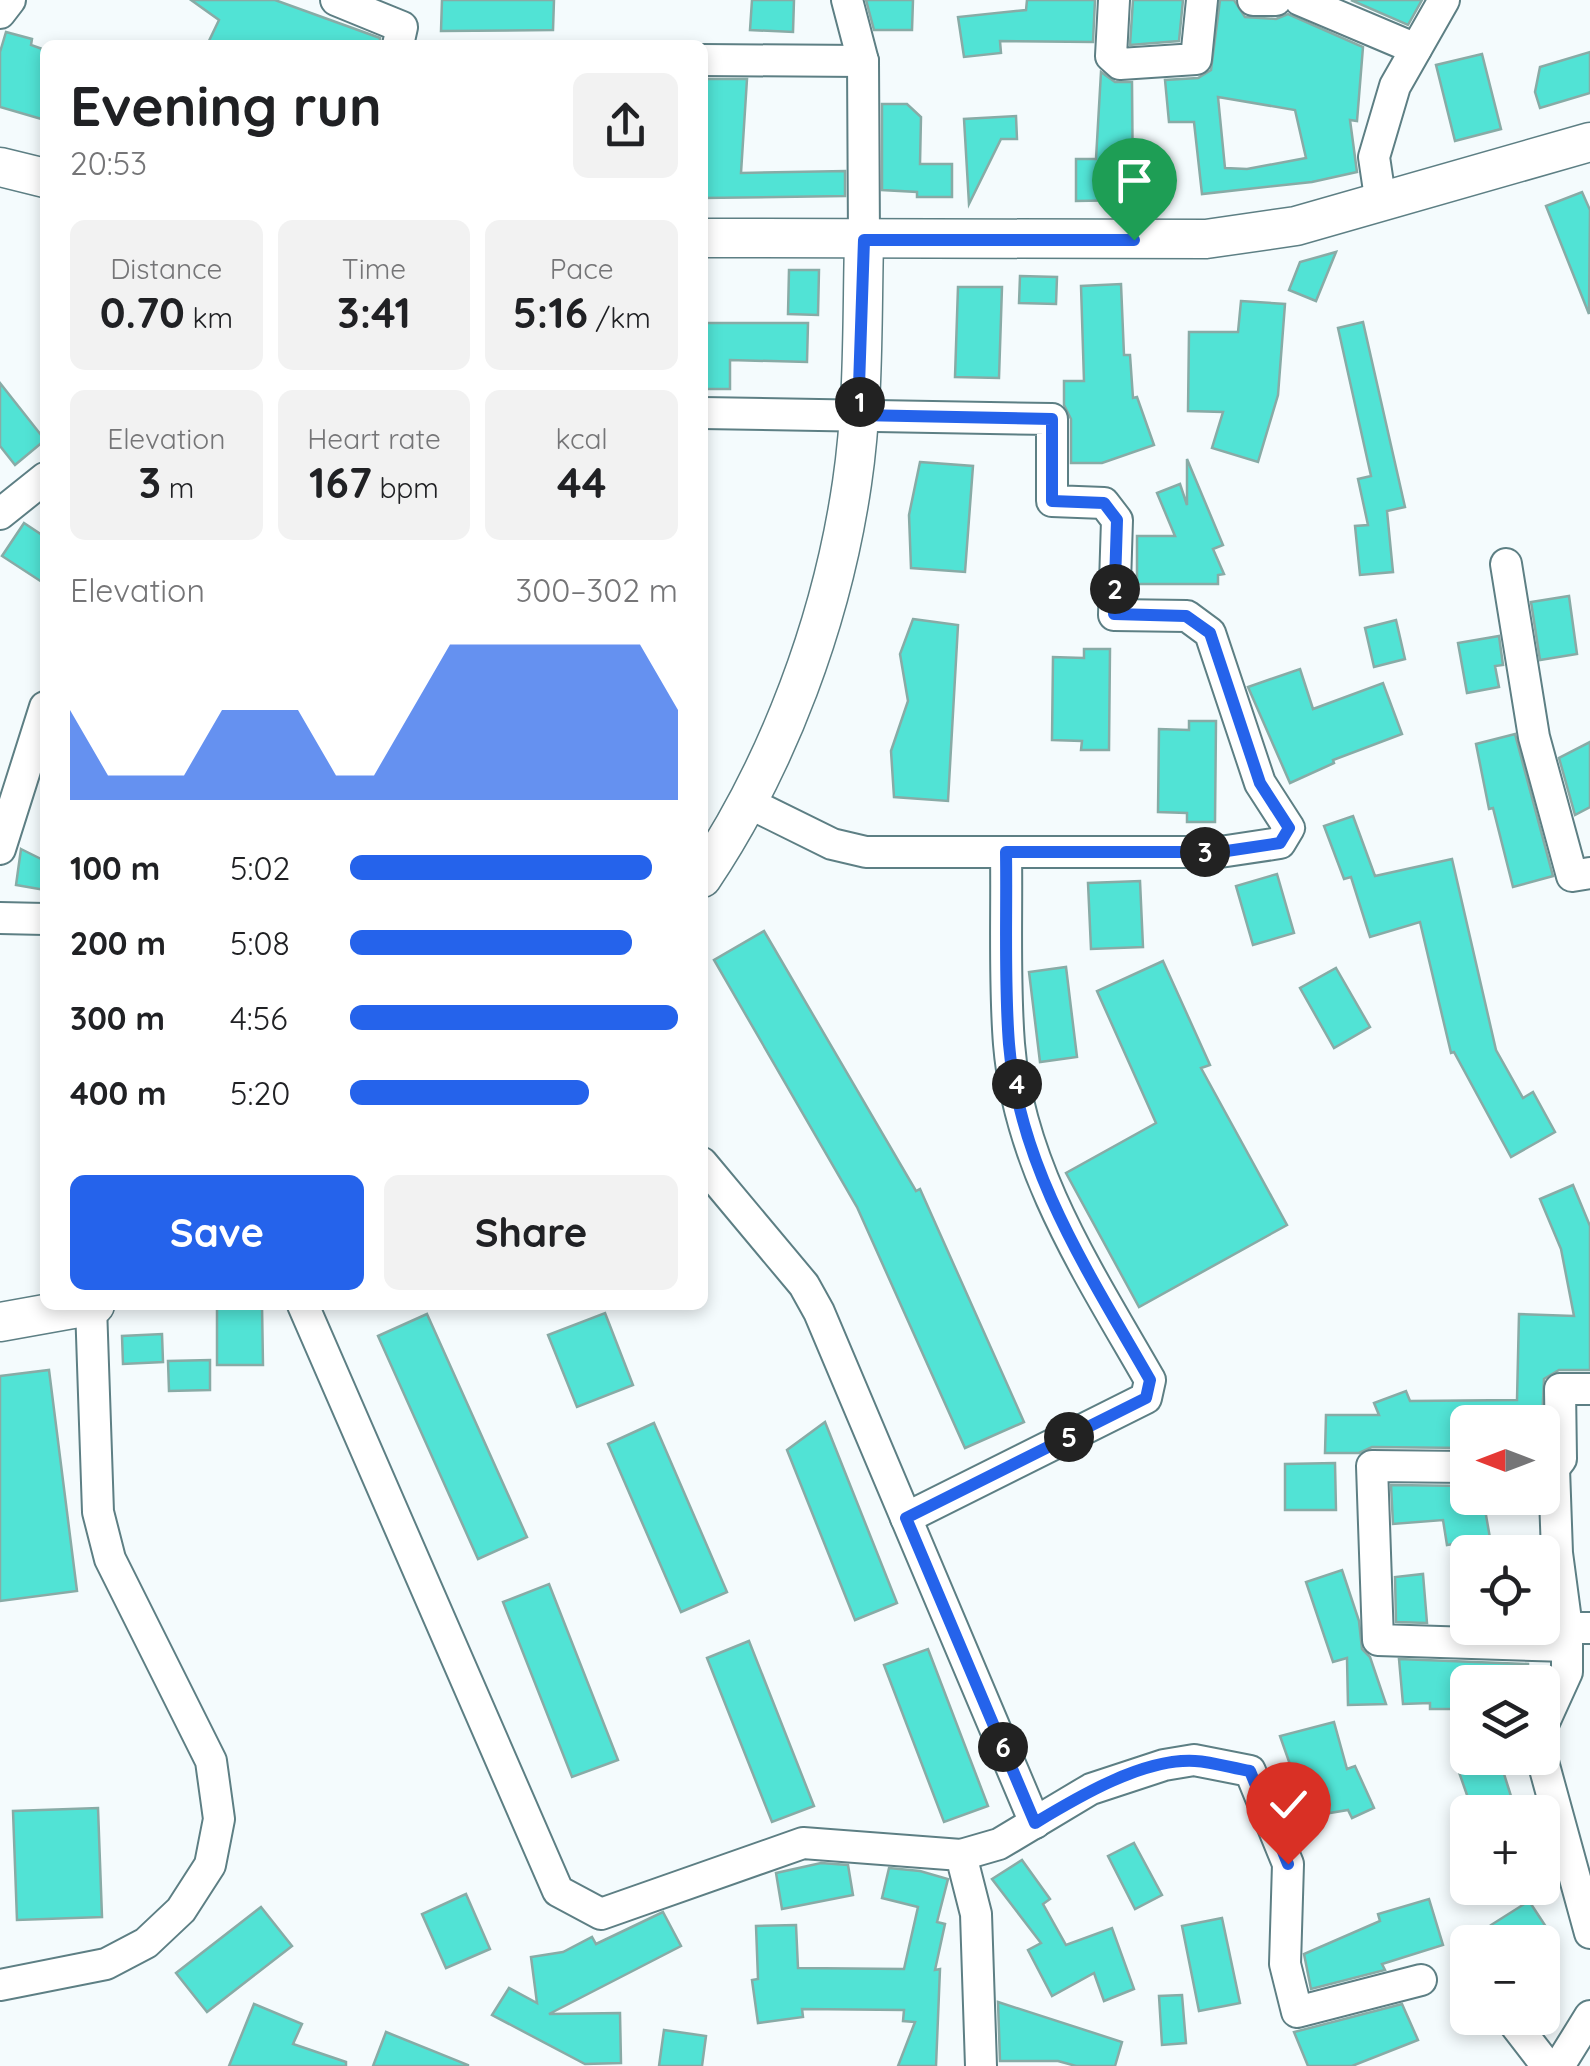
<!DOCTYPE html>
<html lang="en">
<head>
<meta charset="utf-8">
<style>
  body { margin:0; font-family:Quicksand,sans-serif; background:#f2f2f2; color:#202124; height:100vh; display:flex; flex-direction:column; font-size:38px; white-space:nowrap }
  * { box-sizing:border-box; margin:0 }
  p { font-size:32px; color:#757577 }
  .icon { flex:none; width:55px; height:55px; fill:none; stroke:currentColor; stroke-width:2; stroke-linecap:round; stroke-linejoin:round }
  .map { position:relative; flex:1; overflow:hidden }
  .details { position:absolute; left:40px; top:40px; width:668px; height:1270px; display:flex; flex-direction:column; background:#fff; border-radius:15px; box-shadow:0 5px 15px #0003 }
  .details>* { flex:none }
  .needle { width:65px; rotate:270deg }
  .tools { position:absolute; left:1450px; top:1405px; display:grid; gap:20px }
  .tools a { display:grid; place-items:center; width:110px; height:110px; border-radius:15px; background:#fff; box-shadow:0 5px 15px #0003; font-size:50px }
  .pin { position:absolute; display:grid; place-items:center; width:85px; height:85px; color:#fff; margin:-102px -42px; border-radius:50% 50% 50% 0; rotate:-45deg; box-shadow:0 0 10px #0007 }
  .pin .icon { rotate:45deg }
  .km { position:absolute; width:50px; height:50px; margin:-25px; border-radius:50%; background:#222; color:#fff; font-size:28px; line-height:50px; text-align:center }
  .round { display:grid; place-items:center; flex:none; width:105px; height:105px; border-radius:15px; background:#f2f2f2 }
  .summary { display:flex; align-items:center; justify-content:space-between; height:170px; padding:0 30px }
  h1 { font-size:55px; font-weight:700; line-height:75px }
  .stats { display:grid; grid-template-columns:repeat(3,1fr); gap:15px; height:170px; padding:10px 30px }
  .stats div { display:grid; align-content:center; border-radius:15px; background:#f2f2f2; text-align:center }
  .stats b { font-size:42px; font-weight:700 }
  .stats small { font-size:28px; font-weight:400 }
  .stats p { font-size:28px }
  .chart { height:280px; padding:20px 30px }
  .chart p { display:flex; justify-content:space-between }
  .chart svg { width:100%; height:180px; margin-top:10px; fill:#2563eb; opacity:.7 }
  .action { display:flex; gap:20px; margin-top:auto; padding:20px 30px }
  .action a { flex:1; height:115px; border-radius:15px; background:#2563eb; color:#fff; font-size:40px; font-weight:700; line-height:115px; text-align:center }
  .action a+a { background:#f2f2f2; color:#202124 }
  ul { padding:0 30px; list-style:none; font-size:32px }
  li { display:grid; grid-template-columns:160px 120px 1fr; align-items:center; height:75px }
  li i { height:25px; border-radius:12px; background:#2563eb }
  .map>svg:first-child { display:block }
  .building { fill:#51e3d5; stroke:#88aba6; stroke-width:2.5; fill-rule:evenodd }
  .lines { fill:none; stroke-linecap:round; stroke-linejoin:round }
  .minor-casing { stroke:#5d7f84; stroke-width:34 }
  .tertiary-casing { stroke:#5d7f84; stroke-width:41 }
  .minor { stroke:#fff; stroke-width:30 }
  .tertiary { stroke:#fff; stroke-width:38 }
  .route-casing { stroke:#fff; stroke-width:20 }
  .route { stroke:#2563eb; stroke-width:12 }
</style>
</head>
<body>
<div class="map">
<svg width="1590" height="2066" viewBox="0 0 1590 2066">
  <rect width="100%" height="100%" fill="#f4fbfd"/>
  <g class="building">
    <polygon points="191,0 275,0 380,38 380,45 207,45 219,20"/>
    <polygon points="442,0 554,0 553,30 441,31"/>
    <polygon points="752,0 794,0 793,32 750,30"/>
    <polygon points="866,0 913,0 912,30 874,30"/>
    <polygon points="1027,0 1095,0 1093,42 1000,41 1001,53 964,57 958,17 1026,10"/>
    <polygon points="1133,0 1183,0 1179,41 1130,45"/>
    <path d="M1220 0H1234L1245 17 1276 19 1288 14 1363 47 1357 121 1350 120 1357 172 1312 182 1202 194 1194 122H1169L1165 80 1198 78 1211 70ZM1218 97 1295 110 1306 158 1247 169 1225 168Z"/>
    <polygon points="1351,0 1422,0 1408,25"/>
    <polygon points="6,32 32,39 31,45 45,50 45,120 0,107 0,52"/>
    <polygon points="1590,52 1590,93 1540,108 1535,92 1540,67"/>
    <polygon points="1482,54 1501,129 1455,141 1436,65"/>
    <polygon points="1101,72 1115,82 1132,82 1133,200 1076,201 1076,159 1096,159"/>
    <polygon points="706,79 747,79 741,173 845,171 845,196 702,198"/>
    <polygon points="882,104 907,104 921,117 920,164 952,164 952,197 917,197 917,192 882,190"/>
    <polygon points="1016,116 1017,139 1001,139 969,204 964,119"/>
    <polygon points="1582,192 1590,210 1589,314 1546,206"/>
    <polygon points="1336,252 1316,301 1289,290 1300,262"/>
    <polygon points="789,270 819,270 818,315 788,314"/>
    <polygon points="1020,276 1057,277 1056,304 1019,303"/>
    <polygon points="1121,284 1124,355 1130,355 1133,398 1137,397 1154,445 1102,463 1071,463 1071,419 1064,405 1064,381 1084,381 1081,286"/>
    <polygon points="958,287 1002,287 999,378 955,377"/>
    <polygon points="1241,301 1285,304 1278,395 1258,462 1212,448 1223,412 1188,411 1189,332 1238,332"/>
    <polygon points="1363,322 1405,507 1387,511 1393,572 1360,575 1355,526 1368,525 1358,479 1371,476 1338,328"/>
    <polygon points="702,323 808,323 807,362 730,360 730,389 702,389"/>
    <polygon points="0,383 45,440 15,465 0,446"/>
    <polygon points="1187,459 1223,545 1213,549 1224,574 1218,575 1218,584 1137,584 1137,536 1175,536 1157,493 1180,484 1187,505"/>
    <polygon points="920,462 973,466 965,572 911,568 909,515"/>
    <polygon points="24,523 45,537 45,584 2,556"/>
    <polygon points="1569,596 1577,654 1540,660 1531,602"/>
    <polygon points="913,619 958,625 948,801 894,797 891,751 908,701 900,654"/>
    <polygon points="1396,620 1405,659 1374,667 1365,628"/>
    <polygon points="1499,636 1503,665 1495,666 1499,687 1467,693 1458,643"/>
    <polygon points="1084,649 1110,649 1109,750 1081,750 1082,741 1052,740 1053,657 1084,658"/>
    <polygon points="1300,669 1313,709 1383,683 1402,734 1333,760 1334,763 1290,783 1248,687"/>
    <polygon points="1189,721 1216,721 1215,822 1187,822 1187,813 1158,812 1159,729 1189,730"/>
    <polygon points="1515,734 1553,876 1513,887 1493,808 1489,809 1476,744"/>
    <polygon points="1590,742 1590,807 1575,815 1559,758"/>
    <polygon points="1353,816 1375,876 1452,859 1496,1050 1523,1098 1533,1092 1555,1132 1511,1157 1454,1052 1451,1053 1420,922 1370,937 1351,877 1344,879 1324,826"/>
    <polygon points="21,849 45,861 45,890 16,885"/>
    <polygon points="1277,874 1294,933 1253,945 1236,886"/>
    <polygon points="1140,881 1143,947 1091,949 1088,883"/>
    <polygon points="764,931 916,1191 920,1189 1024,1422 965,1448 857,1207 714,960"/>
    <polygon points="1163,961 1210,1065 1201,1068 1287,1225 1139,1307 1066,1173 1156,1123 1097,991"/>
    <polygon points="1066,967 1077,1057 1040,1062 1029,972"/>
    <polygon points="1336,968 1370,1027 1334,1048 1300,988"/>
    <polygon points="1573,1185 1590,1226 1590,1370 1559,1370 1544,1379 1542,1422 1468,1422 1468,1448 1372,1447 1359,1453 1325,1453 1326,1415 1379,1415 1374,1403 1406,1391 1410,1401 1517,1400 1519,1314 1574,1316 1561,1249 1540,1199"/>
    <polygon points="217,1305 262,1305 263,1365 217,1365"/>
    <polygon points="605,1313 633,1385 577,1407 548,1335"/>
    <polygon points="427,1314 527,1537 478,1559 378,1336"/>
    <polygon points="162,1334 163,1362 123,1364 122,1336"/>
    <polygon points="210,1360 210,1390 169,1391 168,1361"/>
    <polygon points="49,1370 77,1591 0,1601 0,1376"/>
    <polygon points="825,1422 897,1603 855,1620 787,1450"/>
    <polygon points="654,1423 727,1592 681,1612 608,1444"/>
    <polygon points="1335,1463 1336,1510 1285,1510 1285,1464"/>
    <polygon points="1391,1485 1468,1486 1468,1498 1483,1498 1490,1538 1447,1545 1443,1520 1393,1524"/>
    <polygon points="1342,1570 1359,1621 1362,1649 1370,1657 1386,1704 1348,1705 1347,1658 1333,1662 1306,1582"/>
    <polygon points="1423,1574 1427,1623 1396,1622 1395,1577"/>
    <polygon points="549,1584 618,1760 572,1777 503,1602"/>
    <polygon points="749,1641 814,1806 772,1822 707,1658"/>
    <polygon points="928,1649 988,1806 944,1822 884,1665"/>
    <polygon points="1399,1659 1528,1664 1528,1682 1462,1682 1462,1709 1430,1709 1430,1703 1403,1704"/>
    <polygon points="1334,1722 1347,1769 1355,1766 1374,1808 1352,1818 1348,1810 1300,1818 1292,1770 1280,1736"/>
    <polygon points="1454,1758 1499,1758 1516,1812 1473,1812"/>
    <polygon points="98,1808 102,1917 17,1920 13,1811"/>
    <polygon points="1134,1843 1162,1895 1135,1909 1108,1856"/>
    <polygon points="1022,1860 1050,1899 1043,1904 1066,1945 1112,1928 1134,1989 1104,2001 1094,1973 1052,1996 1028,1950 1041,1943 992,1879"/>
    <polygon points="821,1863 848,1865 853,1895 782,1909 776,1873"/>
    <polygon points="889,1868 920,1871 948,1879 937,1922 945,1924 935,1970 940,1969 936,2066 898,2066 915,2022 903,2021 904,2010 802,2009 803,2017 758,2023 752,1980 758,1979 756,1926 796,1925 798,1968 904,1969 918,1907 882,1898"/>
    <polygon points="466,1894 490,1949 446,1968 422,1914"/>
    <polygon points="1429,1899 1443,1945 1382,1964 1385,1970 1311,1989 1304,1954 1380,1921 1378,1914"/>
    <polygon points="1529,1901 1556,1942 1503,1942 1491,1925"/>
    <polygon points="261,1907 292,1946 207,2012 176,1973"/>
    <polygon points="663,1912 681,1946 549,2014 620,2013 621,2063 585,2064 492,2015 509,1988 537,2003 531,1957 563,1952 592,1937 596,1944"/>
    <polygon points="1222,1918 1240,2003 1199,2011 1182,1926"/>
    <polygon points="1182,1995 1186,2043 1162,2045 1159,1996"/>
    <polygon points="998,2002 1122,2042 1115,2066 1076,2066 1058,2061 1000,2061"/>
    <polygon points="254,2004 302,2024 293,2044 346,2062 346,2066 229,2066"/>
    <polygon points="1402,2004 1418,2040 1352,2066 1308,2066 1294,2032"/>
    <polygon points="664,2030 706,2036 702,2066 659,2066"/>
    <polygon points="386,2032 468,2065 468,2066 373,2066"/>
  </g>
  <g class="lines">
    <g class="minor-casing">
      <g id="minor">
        <polyline points="336,0 402,27 398,45"/>
        <polyline points="847,0 863,61 864,240"/>
        <polyline points="1114,0 1111,56 1120,64 1196,59 1202,0"/>
        <polyline points="1253,0 1276,0"/>
        <polyline points="1300,0 1416,49"/>
        <polyline points="0,13 10,0"/>
        <polyline points="702,60 863,61"/>
        <polyline points="1381,204 1374,157 1395,86 1444,0"/>
        <polyline points="702,413 1052,419 1052,501 1104,503 1117,520 1114,615 1187,616 1210,633 1260,783 1289,828 1280,843 1220,852 866,852 832,844 747,802"/>
        <polyline points="0,514 45,478"/>
        <polyline points="1506,564 1534,737 1572,876 1590,873"/>
        <polyline points="0,849 45,707"/>
        <polyline points="0,918 45,919"/>
        <polyline points="702,1163 804,1285 819,1312 1035,1823"/>
        <polyline points="303,1305 558,1891 601,1914 803,1843 961,1855 976,1914 981,2066"/>
        <polyline points="1468,1467 1372,1466 1378,1640 1567,1646"/>
        <polyline points="1542,1468 1554,1468 1557,1553 1567,1628"/>
        <polyline points="1554,1468 1561,1459 1560,1389 1590,1389"/>
        <path d="M906 1518 1146 1398 1150 1380C1090 1275 1019 1168 1009 1044 1004 980 1007 915 1006 852"/>
        <polyline points="1542,1727 1567,1672 1567,1628 1590,1628"/>
        <polyline points="1542,1758 1590,1933"/>
        <polyline points="961,1855 999,1844 1091,1789 1164,1765 1194,1760 1250,1771 1288,1864 1285,1964 1297,2012 1421,1980"/>
        <polyline points="0,1985 106,1964 146,1943 181,1910 210,1865 219,1819 211,1761 110,1559 98,1512 91,1306"/>
        <polyline points="1510,2018 1547,2066"/>
        <polyline points="1559,2066 1590,2016"/>
      </g>
    </g>
    <g class="tertiary-casing">
      <g id="tertiary">
        <polyline points="0,167 45,178"/>
        <polyline points="702,238 1206,239 1296,226 1590,142"/>
        <path d="M702 878C779 763 832 620 852 483 864 402 862 321 864 240"/>
        <polyline points="0,1322 95,1305"/>
      </g>
    </g>
    <use href="#minor" class="minor"/>
    <use href="#tertiary" class="tertiary"/>
  </g>
  <g class="lines">
    <g class="route-casing">
      <path id="route" d="M1134 240H864L858 415 1052 419V501L1104 503 1117 520 1114 614 1186 616 1210 633 1260 783 1289 828 1280 843 1220 852H1006C1007 915 1004 981 1009 1044 1019 1168 1090 1275 1150 1380L1146 1398 906 1518 1035 1823C1078 1797 1143 1758 1195 1761 1213 1762 1232 1768 1250 1771L1288 1864"/>
    </g>
    <use href="#route" class="route"/>
  </g>
</svg>
<div class="tools">
<a><svg class="needle" viewBox="-14 -14 28 28"><path d="M0-13l5 13h-10z" fill="#e53935"/><path d="M0 13l5-13h-10z" fill="#757577"/></svg></a>
<a><svg class="icon" aria-label="locate" viewBox="0 0 24 24"><circle cx="12" cy="12" r="6"/><path d="M12 2v4M12 18v4M2 12h4M18 12h4"/></svg></a>
<a><svg class="icon" aria-label="layers" viewBox="0 0 24 24"><path d="M12 4l9 5-9 5-9-5zM3 14l9 5 9-5"/></svg></a>
<a>+</a>
<a>−</a>
</div>
<div class="pin" style="left:1134px;top:240px;background:#1e9e55"><svg class="icon" aria-label="arrive" viewBox="0 0 24 24"><path d="M6 21V4h12l-3 4 3 4H6"/></svg></div>
<div class="pin" style="left:1288px;top:1864px;background:#d93025"><svg class="icon" aria-label="check" viewBox="0 0 24 24"><path d="M5 12l5 5 9-10"/></svg></div>
<b class="km" style="left:860px;top:402px">1</b>
<b class="km" style="left:1115px;top:589px">2</b>
<b class="km" style="left:1205px;top:852px">3</b>
<b class="km" style="left:1017px;top:1084px">4</b>
<b class="km" style="left:1069px;top:1437px">5</b>
<b class="km" style="left:1003px;top:1747px">6</b>
<section class="details">
<div class="summary"><div><h1>Evening run</h1><p>20:53</p></div><a class="round"><svg class="icon" aria-label="share" viewBox="0 0 24 24"><path d="M12 15V3M7 8l5-5 5 5M5 13v7h14v-7"/></svg></a></div>
<div class="stats">
<div><p>Distance</p><b>0.70<small> km</small></b></div>
<div><p>Time</p><b>3:41</b></div>
<div><p>Pace</p><b>5:16<small> /km</small></b></div>
</div>
<div class="stats">
<div><p>Elevation</p><b>3<small> m</small></b></div>
<div><p>Heart rate</p><b>167<small> bpm</small></b></div>
<div><p>kcal</p><b>44</b></div>
</div>
<div class="chart"><p><span>Elevation</span>300–302 m</p>
<svg viewBox="0 0 160 44" preserveAspectRatio="none"><path d="M0 44V22L10 38L20 38L30 38L40 22L50 22L60 22L70 38L80 38L90 22L100 6L110 6L120 6L130 6L140 6L150 6L160 22V44z"/></svg>
</div>
<ul>
<li><b>100 m</b>5:02<i style="width:92%"></i></li>
<li><b>200 m</b>5:08<i style="width:86%"></i></li>
<li><b>300 m</b>4:56<i style="width:100%"></i></li>
<li><b>400 m</b>5:20<i style="width:73%"></i></li>
</ul>
<div class="action"><a>Save</a><a>Share</a></div>
</section>
</div>
</body>
</html>
